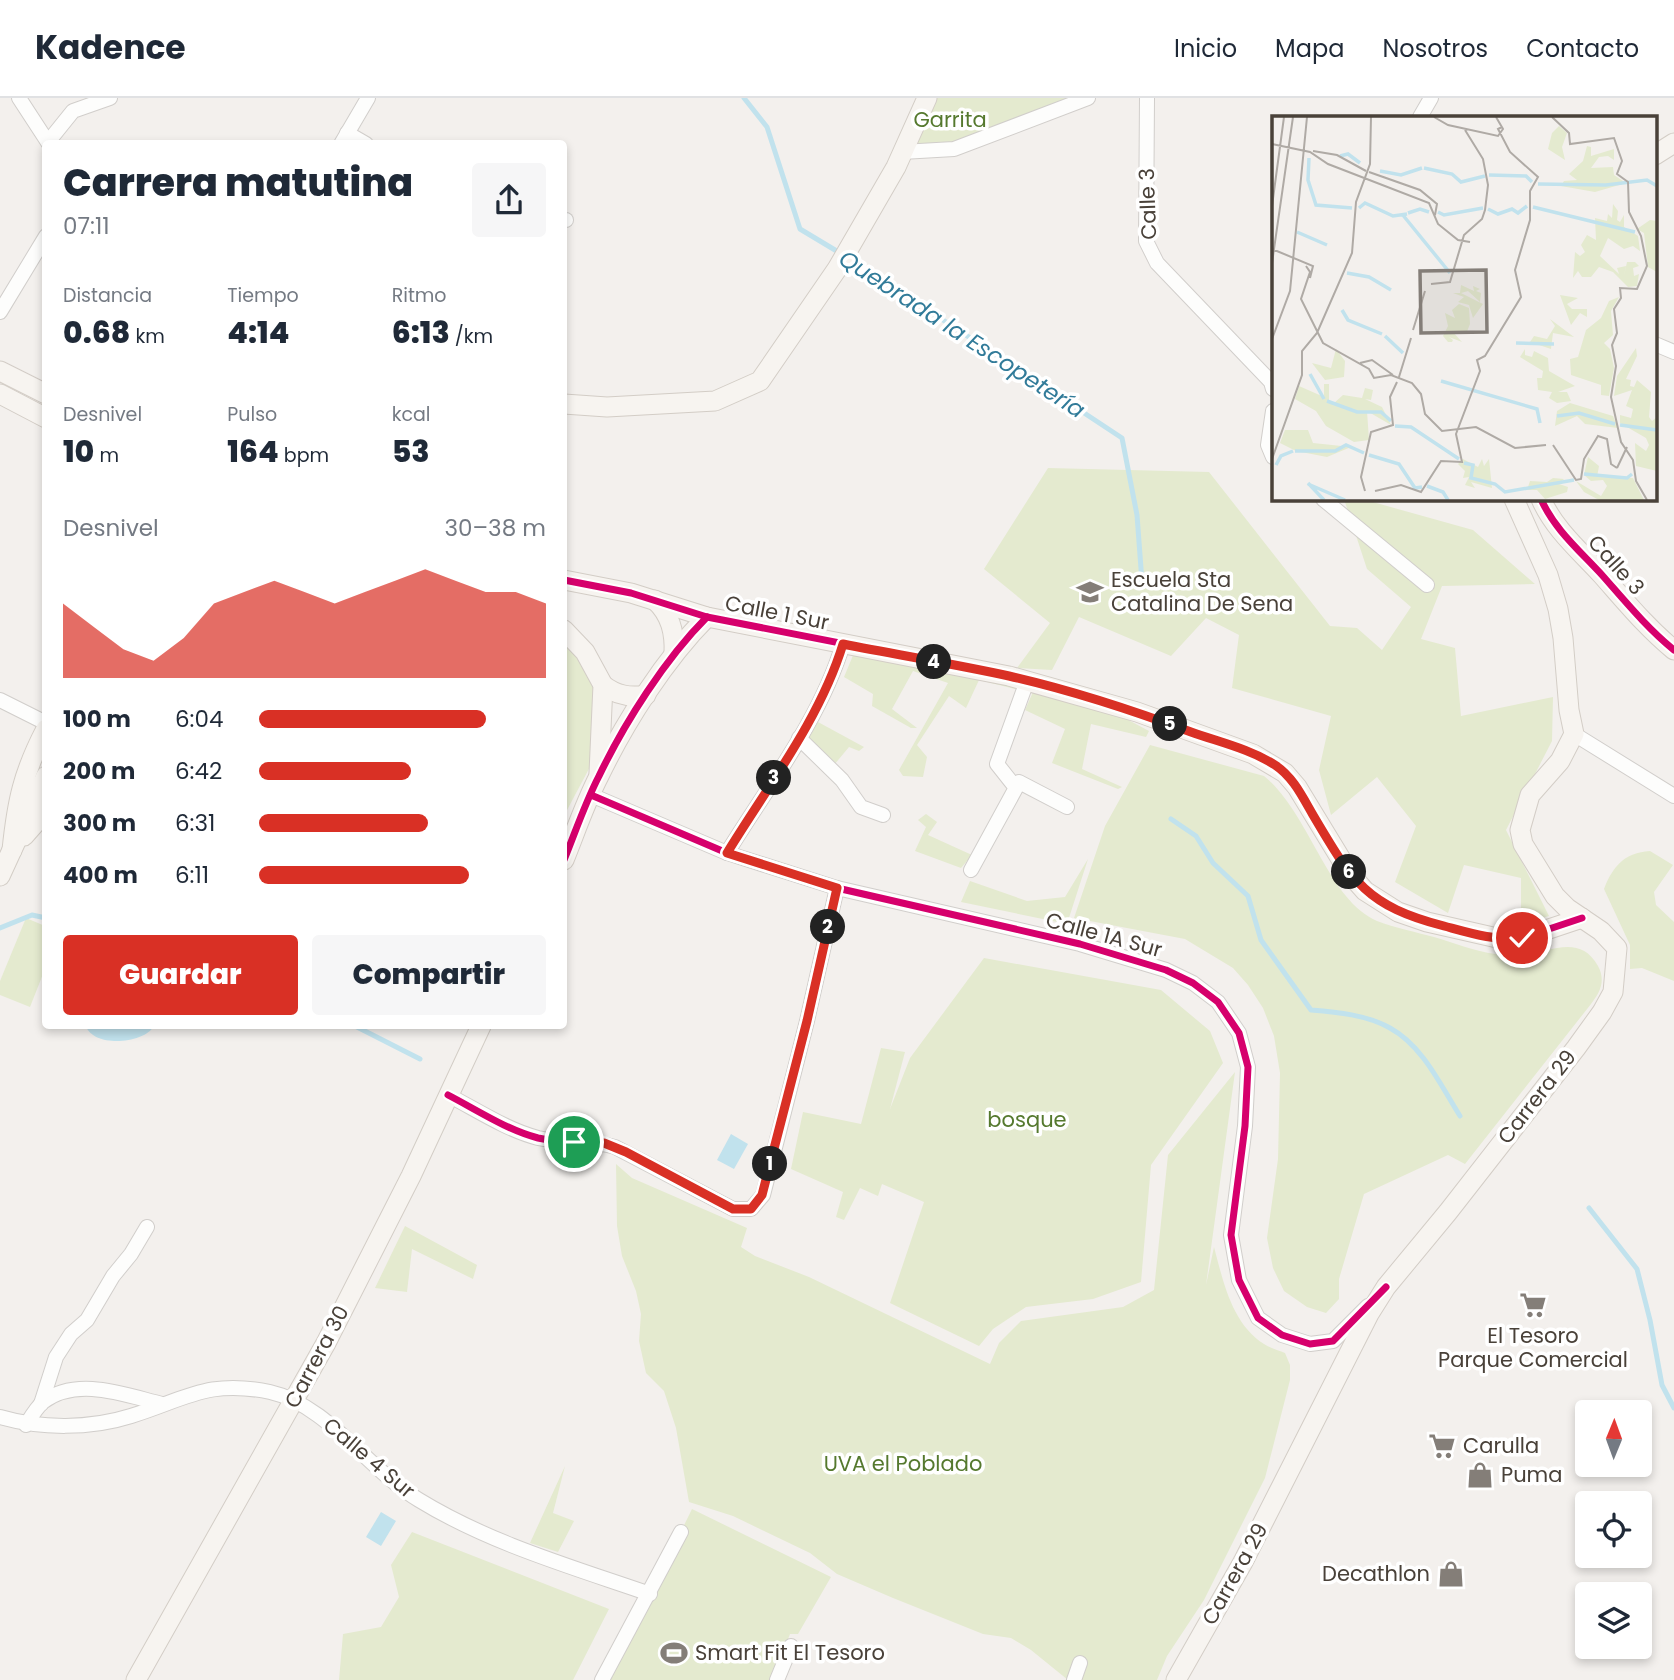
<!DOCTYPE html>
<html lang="es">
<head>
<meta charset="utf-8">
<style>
  body { margin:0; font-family:Poppins,sans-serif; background:#f6f6f7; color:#1f2937; height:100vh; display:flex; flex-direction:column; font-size:26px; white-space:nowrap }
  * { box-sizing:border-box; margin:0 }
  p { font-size:23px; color:#747a83 }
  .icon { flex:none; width:38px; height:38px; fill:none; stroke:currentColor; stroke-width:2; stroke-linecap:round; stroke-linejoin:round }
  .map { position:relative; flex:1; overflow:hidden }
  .side { position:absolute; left:42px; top:42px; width:525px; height:889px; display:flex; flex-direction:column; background:#fff; border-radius:7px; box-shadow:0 4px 10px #0003 }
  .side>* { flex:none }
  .needle { width:46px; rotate:1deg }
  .buttons { position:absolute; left:1575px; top:1302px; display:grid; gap:14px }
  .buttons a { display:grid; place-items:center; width:77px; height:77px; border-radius:7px; background:#fff; box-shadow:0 4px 10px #0003; font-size:35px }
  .pin { position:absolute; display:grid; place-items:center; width:60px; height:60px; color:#fff; margin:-30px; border:4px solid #fff; border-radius:50%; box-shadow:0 2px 7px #0007 }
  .km { position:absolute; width:35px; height:35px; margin:-18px; border-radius:50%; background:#222; color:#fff; font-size:19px; line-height:35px; text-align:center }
  .round { display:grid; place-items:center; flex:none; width:74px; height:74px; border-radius:7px; background:#f6f6f7 }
  .overview { display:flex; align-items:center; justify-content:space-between; height:119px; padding:0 21px }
  h1 { font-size:38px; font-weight:800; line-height:52px }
  .metrics { display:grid; grid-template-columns:repeat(3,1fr); gap:10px; height:119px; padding:7px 21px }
  .metrics div { display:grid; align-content:center }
  .metrics b { font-size:30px; font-weight:800 }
  .metrics small { font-size:19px; font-weight:400 }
  .metrics p { font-size:19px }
  .chart { height:196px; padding:14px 21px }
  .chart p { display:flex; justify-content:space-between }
  .chart svg { width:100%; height:126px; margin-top:7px; fill:#d93025; opacity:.7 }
  .cta { display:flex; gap:14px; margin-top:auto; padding:14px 21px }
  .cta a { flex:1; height:80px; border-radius:7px; background:#d93025; color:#fff; font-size:28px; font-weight:800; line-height:80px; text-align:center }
  .cta a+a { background:#f6f6f7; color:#1f2937 }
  ul { padding:0 21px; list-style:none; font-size:23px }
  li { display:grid; grid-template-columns:112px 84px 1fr; align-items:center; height:52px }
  li i { height:18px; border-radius:9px; background:#d93025 }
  header { display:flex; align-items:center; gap:42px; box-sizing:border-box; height:98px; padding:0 35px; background:#fff; border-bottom:2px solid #e0e1e3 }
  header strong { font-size:33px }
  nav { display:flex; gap:38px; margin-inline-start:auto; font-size:24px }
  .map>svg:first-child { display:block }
  .green { fill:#e4eacf }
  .water { fill:#c1e2ed }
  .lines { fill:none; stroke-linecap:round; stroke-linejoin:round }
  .stream { stroke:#c1e2ed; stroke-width:5 }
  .street-casing { stroke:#d1cecb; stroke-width:16 }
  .secondary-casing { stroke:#d3cdc6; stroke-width:21 }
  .street { stroke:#fdfdfc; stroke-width:14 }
  .secondary { stroke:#f7f4f0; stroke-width:19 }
  .cycleway-casing { stroke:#fff; stroke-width:11 }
  .cycleway { stroke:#d6006c; stroke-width:7 }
  .route-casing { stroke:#fff; stroke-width:14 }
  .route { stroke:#d93025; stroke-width:9 }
  .labels { text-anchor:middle; stroke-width:7; stroke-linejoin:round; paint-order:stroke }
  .park-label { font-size:21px; fill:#55792e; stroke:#fff }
  .street-label { font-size:21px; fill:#494139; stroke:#fff }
  .poi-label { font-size:21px; fill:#494139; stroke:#fff; text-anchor:start }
  .water-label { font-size:23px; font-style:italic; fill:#317b99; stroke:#fff }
  .inset-river { fill:none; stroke:#c1e2ed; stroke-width:3.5 }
  .inset-road { fill:none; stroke:#afaaa5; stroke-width:2 }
  .view { fill:#847e78; fill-opacity:0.15; stroke:#847e78; stroke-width:3.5 }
  .inset-edge { fill:none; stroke:#494139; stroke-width:3.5 }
</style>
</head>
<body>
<header>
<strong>Kadence</strong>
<nav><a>Inicio</a><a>Mapa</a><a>Nosotros</a><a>Contacto</a></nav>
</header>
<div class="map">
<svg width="1674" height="1582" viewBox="0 0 1674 1582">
  <rect width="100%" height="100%" fill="#f3f0ed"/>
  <g class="green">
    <polygon points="937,0 1067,0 953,44 913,46"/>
    <polygon points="1048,370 1209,374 1330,528 1357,530 1382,552 1411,509 1367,471 1344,401 1362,401 1473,432 1535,486 1442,488 1421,541 1455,550 1461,618 1553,599 1552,643 1506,732 1549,818 1521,826 1521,780 1464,767 1448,815 1395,784 1416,728 1377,679 1331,717 1319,672 1331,618 1232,590 1239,537 1206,520 1171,558 1079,519 1052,572 1017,570 1050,525 984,471"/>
    <polygon points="564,534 603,587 600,650 566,714 564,713"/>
    <polygon points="854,555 1017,585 1015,591 979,582 966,610 949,598 917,647 927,659 923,679 903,678 899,672 948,585 913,573 892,611 917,630 911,630 872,608 873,596 844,579"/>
    <polygon points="1033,594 1119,617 1149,633 1146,639 1091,626 1082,671 1122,689 1118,691 1052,665 1065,631 1025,612"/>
    <polygon points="818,624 864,649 859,653 849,649 834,667 805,639"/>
    <path d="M1150 647 1264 678C1310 716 1327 801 1377 823 1395 830 1416 834 1434 839 1454 845 1475 853 1495 856 1504 857 1514 859 1522 858 1549 854 1580 835 1598 868 1606 883 1600 894 1591 906L1465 1066 1448 1057 1364 1096 1339 1181V1201L1326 1215 1307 1209 1284 1193 1273 1170 1267 1140 1278 1061 1280 975 1274 938 1263 910 1248 887 1233 870 1185 841 1074 820 1105 728Z"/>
    <polygon points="926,716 937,724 928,737 972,757 961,770 915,753 926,729 918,722"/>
    <path d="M1650 753 1673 767 1654 794 1656 807 1674 824V883L1642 870 1630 871V847L1604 791C1613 768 1624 755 1650 753Z"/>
    <polygon points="1088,761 1067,826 961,804 970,783 1027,803 1065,799"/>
    <polygon points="26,820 45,828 45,871 30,909 0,897 0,883"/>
    <polygon points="984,860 1161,892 1210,933 1223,965 1151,1067 1141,1184 1093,1201 1026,1209 993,1231 979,1248 890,1205 924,1104 882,1086 878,1098 860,1090 844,1122 836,1119 843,1094 791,1071 803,1014 861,1026 881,950 905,954 890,1011 910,960"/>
    <path d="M1235 974 1206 1187 1214 1149C1223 1183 1232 1226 1264 1246 1270 1250 1278 1252 1285 1255L1290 1267V1282L1265 1380 1204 1502 1167 1558 1157 1582H1068L1031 1552 1011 1540 983 1536 893 1500 837 1476 810 1455 733 1418 689 1404 676 1330 664 1293 646 1275 639 1243 641 1216 636 1193 622 1158 617 1128 616 1066 632 1080 747 1130 741 1149 755 1158 809 1179 990 1266 999 1245 1021 1223 1123 1209 1154 1192 1168 1057Z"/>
    <polygon points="405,1128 477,1167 473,1181 412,1151 407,1194 375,1190"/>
    <polygon points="565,1368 553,1415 574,1423 558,1454 530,1445"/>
    <polygon points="692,1411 831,1479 798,1536 790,1536 772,1582 608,1582"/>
    <polygon points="412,1434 609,1511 573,1582 339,1582 343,1536 381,1529 399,1499 391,1467"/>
  </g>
  <g class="water">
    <path d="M86 928H154C144 946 93 950 86 928Z"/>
    <polygon points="731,1036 748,1046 734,1071 717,1062"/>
    <polygon points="381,1414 396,1423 381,1448 366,1439"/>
  </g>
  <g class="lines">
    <g class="stream">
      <polyline points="744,0 767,29 800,131 840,155"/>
      <polyline points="849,160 1122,340 1137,417 1142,484"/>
      <path d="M1171 721 1196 738 1213 765 1248 798 1261 842 1311 912C1337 914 1367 917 1390 930 1423 948 1441 988 1460 1018"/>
      <polyline points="0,830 32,817 46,820"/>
      <polyline points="355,928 420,961"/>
      <polyline points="1589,1110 1637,1171 1650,1222 1662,1287 1674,1310"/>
    </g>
    <g class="street-casing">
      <g id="street">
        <polyline points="19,0 49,46"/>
        <polyline points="1147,0 1146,143 1157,165 1271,284 1273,291"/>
        <polyline points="1420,19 1431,0"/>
        <polyline points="347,35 366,46"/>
        <polyline points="48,44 73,13 110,0"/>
        <polyline points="341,46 368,0"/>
        <polyline points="902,54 954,51 1088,0"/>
        <polyline points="564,122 566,122"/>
        <polyline points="0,214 46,138"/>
        <polyline points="1655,246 1674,254"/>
        <polyline points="1273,313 1268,347 1273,359"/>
        <polyline points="1323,401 1427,487"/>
        <polyline points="1027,583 997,666 1016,690 971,772 1019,684 1067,709"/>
        <polyline points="0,602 46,625"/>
        <polyline points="1574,636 1674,698"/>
        <polyline points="799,640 842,682 861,709 883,717"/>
        <polyline points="591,697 727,755 837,790 1080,846 1166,872 1193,885 1218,904 1239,935 1248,969 1245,1028 1231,1137 1239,1182 1258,1220 1282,1237 1310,1246 1333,1243 1368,1208"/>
        <path d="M727 755C768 688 820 622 843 546"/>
        <path d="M448 997C477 1012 507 1032 538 1040 564 1046 590 1041 615 1049L733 1111H751L763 1097 807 923 837 790"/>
        <polyline points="41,1306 56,1259 71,1236 87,1222 113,1178 131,1156 147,1129"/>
        <path d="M0 1319C41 1331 90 1331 131 1318 186 1301 208 1281 270 1294 328 1307 368 1372 419 1402 489 1445 572 1469 650 1496"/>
        <path d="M26 1327C31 1319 36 1310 43 1304 77 1278 125 1297 162 1306"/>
        <polyline points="602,1582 681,1434"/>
        <polyline points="777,1582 791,1548"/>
        <polyline points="1074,1582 1080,1565"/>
      </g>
    </g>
    <g class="secondary-casing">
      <g id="secondary">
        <polyline points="1655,57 1674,45"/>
        <polyline points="0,273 46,296"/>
        <polyline points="0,296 46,320"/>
        <polyline points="564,306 607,309 715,303 760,283 837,171 896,69 927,0"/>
        <path d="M1541 401C1554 431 1580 453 1602 477 1625 503 1647 530 1674 552"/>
        <polyline points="564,482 631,495 707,519 1009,578 1137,614 1253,656 1285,675 1297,689 1350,776 1365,793 1398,814 1427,824 1506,842 1522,840 1582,820"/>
        <path d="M655 502C671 517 675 535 674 556"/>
        <polyline points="564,532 585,554 603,587 599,675"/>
        <path d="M603 587C616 597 629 600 646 597"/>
        <polyline points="24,738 46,713"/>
        <path d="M12 752C17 703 23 675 46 631"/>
        <path d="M564 762C575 735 585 705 599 678 625 624 665 561 707 519"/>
        <polyline points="0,778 46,678"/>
        <polyline points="136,1582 326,1245 411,1078 481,928"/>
        <polyline points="1176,1582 1243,1464 1369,1216 1386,1189 1448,1114 1576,950 1602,914 1613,894 1617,850 1601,833 1567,810 1555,798 1523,746 1520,732 1530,697 1560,663 1574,636 1569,612 1563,540 1558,511 1548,477 1514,401"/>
      </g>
    </g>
    <use href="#street" class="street"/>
    <use href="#secondary" class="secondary"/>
    <g class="cycleway-casing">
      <g id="cycleway">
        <path d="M1541 401C1554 431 1580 453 1602 477 1625 503 1647 530 1674 552"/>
        <polyline points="564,482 631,495 707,519 1009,578 1137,614 1253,656 1285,675 1297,689 1350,776 1365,793 1398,814 1427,824 1506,842 1522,840 1582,820"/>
        <polyline points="591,697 727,755 837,790 1080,846 1166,872 1193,885 1218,904 1239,935 1248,969 1245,1028 1231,1137 1239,1182 1258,1220 1282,1237 1310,1246 1333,1243 1386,1189"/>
        <path d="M564 762C575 735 585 705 599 678 625 624 665 561 707 519"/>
        <path d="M448 997C477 1012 507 1032 538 1040 564 1046 590 1041 615 1049L733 1111H751L763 1097 807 923 837 790"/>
      </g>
    </g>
    <use href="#cycleway" class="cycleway"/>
  </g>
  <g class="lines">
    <g class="route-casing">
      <path id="route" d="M574 1044 604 1045 626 1054 733 1111H751L762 1097 807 923 837 790 727 755C768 688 820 621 843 546 898 557 954 566 1009 578 1071 592 1132 612 1191 634 1219 644 1250 651 1275 667 1293 679 1302 698 1313 717 1352 783 1366 808 1444 828 1470 835 1495 843 1522 840"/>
    </g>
    <use href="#route" class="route"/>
  </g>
  <defs>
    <g id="school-bare" transform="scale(2.1)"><path d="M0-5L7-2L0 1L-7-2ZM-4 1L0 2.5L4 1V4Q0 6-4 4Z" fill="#847e78" stroke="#fff" stroke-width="2.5" paint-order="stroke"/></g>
    <g id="supermarket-bare" transform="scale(2.1)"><path d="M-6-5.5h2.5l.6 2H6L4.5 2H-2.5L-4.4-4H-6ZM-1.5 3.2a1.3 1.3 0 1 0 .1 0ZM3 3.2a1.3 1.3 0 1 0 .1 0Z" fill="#847e78" stroke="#fff" stroke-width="2.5" paint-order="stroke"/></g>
    <g id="shop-bare" transform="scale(2.1)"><path d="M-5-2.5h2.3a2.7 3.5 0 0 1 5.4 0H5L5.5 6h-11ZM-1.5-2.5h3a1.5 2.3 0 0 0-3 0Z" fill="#847e78" stroke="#fff" stroke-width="2.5" paint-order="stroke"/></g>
    <g id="stadium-bare" transform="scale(2.1)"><path d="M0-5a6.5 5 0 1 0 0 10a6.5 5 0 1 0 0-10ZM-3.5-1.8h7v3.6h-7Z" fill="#847e78" stroke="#fff" stroke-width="2.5" paint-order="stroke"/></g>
  </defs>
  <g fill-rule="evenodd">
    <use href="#school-bare" x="1090" y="494"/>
    <use href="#supermarket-bare" x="1533" y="1207"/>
    <use href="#supermarket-bare" x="1442" y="1348"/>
    <use href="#shop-bare" x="1480" y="1377"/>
    <use href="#shop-bare" x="1451" y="1476"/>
    <use href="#stadium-bare" x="674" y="1555"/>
  </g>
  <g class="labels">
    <g class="park-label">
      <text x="950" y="29">Garrita</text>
      <text x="1027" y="1029">bosque</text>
      <text x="903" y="1373">UVA el Poblado</text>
    </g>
    <g class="street-label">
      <text transform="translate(1148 106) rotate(-92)" y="7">Calle 3</text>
      <text transform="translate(1616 467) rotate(48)" y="7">Calle 3</text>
      <text transform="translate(777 515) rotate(11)" y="7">Calle 1 Sur</text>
      <text transform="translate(1104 837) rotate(15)" y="7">Calle 1A Sur</text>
      <text transform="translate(1537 999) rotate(-52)" y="7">Carrera 29</text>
      <text transform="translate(317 1259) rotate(-62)" y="7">Carrera 30</text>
      <text transform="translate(369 1360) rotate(40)" y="7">Calle 4 Sur</text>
      <text transform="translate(1235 1476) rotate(-61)" y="7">Carrera 29</text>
    </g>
    <g class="poi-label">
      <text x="1111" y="489">Escuela Sta<tspan x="1111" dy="24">Catalina De Sena</tspan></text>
      <text x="1533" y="1245" text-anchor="middle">El Tesoro<tspan x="1533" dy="24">Parque Comercial</tspan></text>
      <text x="1463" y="1355">Carulla</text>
      <text x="1501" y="1384">Puma</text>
      <text x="1430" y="1483" text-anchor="end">Decathlon</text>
      <text x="695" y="1562">Smart Fit El Tesoro</text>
    </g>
    <g class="water-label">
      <text transform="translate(962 236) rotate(33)" y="8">Quebrada la Escopetería</text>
    </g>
  </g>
  <g transform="translate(1272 18)">
    <rect width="385" height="385" fill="#f3f0ed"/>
    <path d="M287 10 295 17 290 31 293 44 276 33 280 17ZM315 30 319 31V40L342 33V44L336 40 327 41 319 52 341 51 342 59 354 67 323 76 289 70 292 65 305 64 297 58 311 45ZM341 88 346 95 345 104 348 106 352 99V111L366 120 368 135 361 130 352 133 336 122 328 140 347 158 345 152 354 150 352 160 355 146H363L367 150 361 152 362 160 367 158 365 170 356 171 341 156 327 151 319 161H310L306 155 301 162 303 136 308 140 313 136 309 129 315 119 324 124 323 102 335 105 336 98 340 102ZM378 104 385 105V156L376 151 372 117 365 113ZM189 169 202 175 201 170 208 173 204 175 209 177 208 186 196 175 189 177 211 188 201 202 197 189 186 186 192 181 181 177H188ZM288 179 306 182 295 188 300 193H315V201L308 197 299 209ZM347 181 339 195 341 219 332 227 338 233 342 252 337 280 329 279V269L299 259 298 243 306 241 314 214 329 202 337 185ZM187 188 197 192 198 208 194 218 180 215 190 226 177 221 181 224 180 226H176L171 220 176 210 173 197 183 202 180 194ZM278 203 302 221 281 217 279 233 258 226 262 220 275 223 283 210ZM364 232 365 240 354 263 359 264 358 270 362 271 365 264 379 276 377 301 380 305 385 301V355L364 350 363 327 374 335 377 329 374 322 348 307V299L359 302 361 293 354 290 360 274 342 280 345 260ZM64 233 73 245 72 261 53 264 40 247 59 252ZM253 233V239L260 241 262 235 276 242 277 255 303 270 286 276H295L299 285 285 287 277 282 280 276 266 274 265 262H270L271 255 248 241ZM52 268H57V287L61 288 71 279 90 282 93 272 101 274 99 284 93 283 110 291 119 309 95 295 97 324 82 326 54 310 44 295 23 283 27 270 52 281ZM298 287 341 300 346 312 313 308 305 300 283 310 285 295ZM13 314H36L41 327 79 331 55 341 24 335 8 327ZM316 341 327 350 325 361 361 362 372 384H327L312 376 304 365 329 380 335 370 331 364 319 365 312 359ZM191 343 206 351 210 343 212 350 217 343 220 372 199 366 203 372 193 369 197 361 191 362 193 355 186 348ZM281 362 292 363 287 368 296 371 295 376 273 383 265 374H255L258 365 275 366Z" fill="#e4eacf"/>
    <path class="inset-river" d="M68 40 76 38 88 47M37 42 36 64 44 89 80 92M152 52 180 58 189 66 213 60M108 55 129 59 150 52M217 59 254 60 260 66M266 68 334 69 375 64 385 70M261 91 363 116M87 92 93 87 121 100 135 98M216 93 226 98 240 93 246 97 255 90M166 96 172 99 211 92M136 97 148 93 157 96M130 98 178 157M25 116 55 129M75 157 97 161 119 174M70 194 76 204 110 218M113 220 131 237M244 227 282 228M38 258 52 283M169 265 265 293 268 307M55 285 85 296H109L119 305M285 300 307 297 343 308M348 309 385 314M123 310 139 311 187 343M23 335H63L74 329 92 337M97 339 127 348 143 372 150 371M192 347 201 349 199 362 223 368 233 376 302 364M4 349 9 340 21 335M312 358 355 362 360 358M36 367 52 384M36 368 73 384M155 370 171 376 176 384"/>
    <path class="inset-road" d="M162 1 176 9 226 20 231 13 224 1M280 1 297 17 298 28 342 22 350 45 345 58 356 66 357 96 369 120 375 150 365 173 348 172 349 182 342 193 345 217 340 229 344 250 339 281 349 326 361 344 364 365 375 384M0 28 38 36 56 48 157 87 166 108 186 124 198 126M41 35 65 39 94 55M97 56 148 74 165 88 163 99M0 90 12 1M0 133 41 150 38 162M0 147 21 1M34 150 38 156 29 183 51 227 97 253 102 262 119 259 140 267 149 278 153 298 170 315 204 311 243 332 274 329M159 168 178 166 192 119 210 103 213 94 216 69 211 43 193 14M141 214 153 175M0 223 18 175 35 1M88 247 100 244 121 259M127 261 139 222M281 329 304 364 309 363 312 343 326 320 335 323 339 348 345 352M0 343 30 259V235L45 217 80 137 84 86 98 48 99 1M345 352 355 331M93 375 89 361 99 316 121 309 118 281 125 266M103 375 129 369 149 376 169 345 190 346 184 318 208 255 205 244 213 240 249 181 243 154 258 104V75L266 61 238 36 226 13 230 11"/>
    <path class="view" d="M214 154 215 216 149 217 148 155Z"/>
    <rect width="385" height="385" class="inset-edge"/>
  </g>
</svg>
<div class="buttons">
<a><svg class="needle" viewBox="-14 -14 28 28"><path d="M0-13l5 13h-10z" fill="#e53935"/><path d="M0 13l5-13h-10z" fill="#747a83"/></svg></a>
<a><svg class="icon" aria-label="locate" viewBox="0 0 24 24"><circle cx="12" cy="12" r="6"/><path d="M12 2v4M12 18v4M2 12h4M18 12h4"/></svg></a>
<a><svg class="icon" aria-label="layers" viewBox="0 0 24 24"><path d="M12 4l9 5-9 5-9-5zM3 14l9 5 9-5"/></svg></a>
</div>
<div class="pin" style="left:574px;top:1044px;background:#1e9e55"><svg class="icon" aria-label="arrive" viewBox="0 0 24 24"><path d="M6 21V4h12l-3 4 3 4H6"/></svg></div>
<div class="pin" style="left:1522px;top:840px;background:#d93025"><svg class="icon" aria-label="check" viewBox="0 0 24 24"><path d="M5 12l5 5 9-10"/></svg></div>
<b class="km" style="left:770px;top:1066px">1</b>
<b class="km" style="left:828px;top:829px">2</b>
<b class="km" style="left:774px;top:680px">3</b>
<b class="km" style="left:934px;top:564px">4</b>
<b class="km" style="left:1170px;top:626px">5</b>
<b class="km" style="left:1349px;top:774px">6</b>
<section class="side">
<div class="overview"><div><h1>Carrera matutina</h1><p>07:11</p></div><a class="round"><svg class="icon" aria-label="share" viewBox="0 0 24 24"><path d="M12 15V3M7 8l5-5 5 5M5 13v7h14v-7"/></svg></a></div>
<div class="metrics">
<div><p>Distancia</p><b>0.68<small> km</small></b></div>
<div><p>Tiempo</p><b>4:14</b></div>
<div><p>Ritmo</p><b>6:13<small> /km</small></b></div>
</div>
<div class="metrics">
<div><p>Desnivel</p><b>10<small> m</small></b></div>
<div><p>Pulso</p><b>164<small> bpm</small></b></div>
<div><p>kcal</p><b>53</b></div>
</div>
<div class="chart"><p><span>Desnivel</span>30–38 m</p>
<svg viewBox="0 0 160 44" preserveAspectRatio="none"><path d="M0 44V18L10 26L20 34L30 38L40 30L50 18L60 14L70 10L80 14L90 18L100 14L110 10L120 6L130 10L140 14L150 14L160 18V44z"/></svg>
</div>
<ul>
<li><b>100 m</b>6:04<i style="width:79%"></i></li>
<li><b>200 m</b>6:42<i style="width:53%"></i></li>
<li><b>300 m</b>6:31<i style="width:59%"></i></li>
<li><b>400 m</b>6:11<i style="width:73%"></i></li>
</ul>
<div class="cta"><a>Guardar</a><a>Compartir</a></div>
</section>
</div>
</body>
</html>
